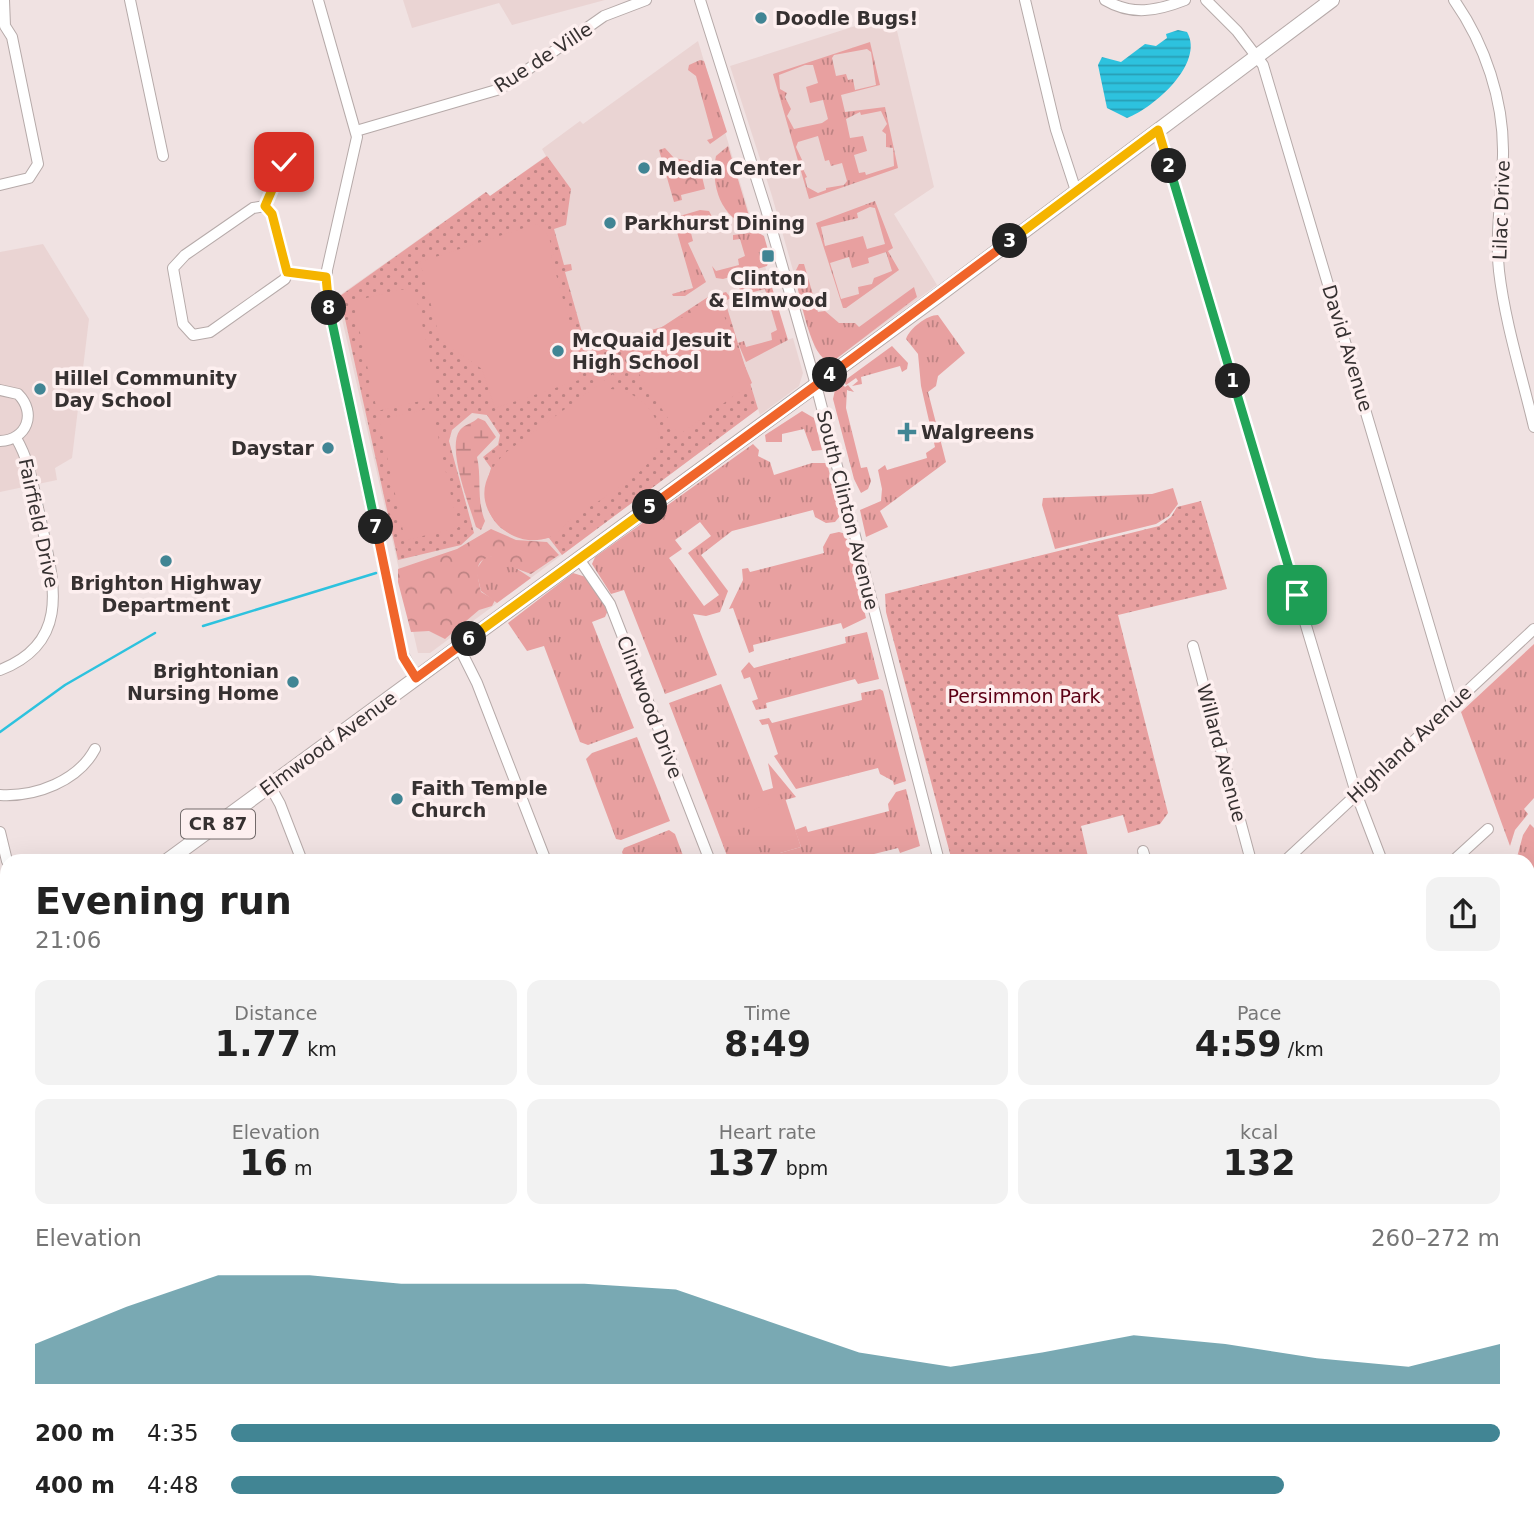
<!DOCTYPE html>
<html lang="en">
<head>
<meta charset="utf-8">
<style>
  body { margin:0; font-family:"DejaVu Sans",sans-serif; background:#f2f2f2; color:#222; height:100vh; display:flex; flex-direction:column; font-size:26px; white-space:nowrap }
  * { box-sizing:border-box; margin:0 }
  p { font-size:23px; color:#767676 }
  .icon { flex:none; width:38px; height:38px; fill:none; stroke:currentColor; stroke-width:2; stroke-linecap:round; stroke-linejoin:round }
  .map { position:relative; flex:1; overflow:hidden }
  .panel { position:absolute; left:0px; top:854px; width:1535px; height:674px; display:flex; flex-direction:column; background:#fff; border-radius:21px 21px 0 0; box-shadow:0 7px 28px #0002 }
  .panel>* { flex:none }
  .pin { position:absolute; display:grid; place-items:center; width:60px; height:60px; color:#fff; margin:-30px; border-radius:14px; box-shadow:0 4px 10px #0006 }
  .km { position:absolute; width:35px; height:35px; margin:-18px; border-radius:50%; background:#222; color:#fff; font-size:19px; line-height:35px; text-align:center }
  .round { display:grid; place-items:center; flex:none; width:74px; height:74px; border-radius:14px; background:#f2f2f2 }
  .summary { display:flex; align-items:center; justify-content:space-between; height:119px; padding:0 35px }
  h1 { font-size:38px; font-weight:700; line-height:52px }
  .figures { display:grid; grid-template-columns:repeat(3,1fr); gap:10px; height:119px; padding:7px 35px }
  .figures div { display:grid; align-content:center; border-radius:14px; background:#f2f2f2; text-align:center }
  .figures b { font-size:35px; font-weight:700 }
  .figures small { font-size:19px; font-weight:400 }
  .figures p { font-size:19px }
  .chart { height:196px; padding:14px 35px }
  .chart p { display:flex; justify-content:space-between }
  .chart svg { width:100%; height:126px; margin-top:7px; fill:#418594; opacity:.7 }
  ul { padding:0 35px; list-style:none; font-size:23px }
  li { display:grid; grid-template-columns:112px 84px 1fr; align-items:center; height:52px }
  li i { height:18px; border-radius:9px; background:#418594 }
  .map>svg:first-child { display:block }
  .built { fill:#ead4d3 }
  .grass { fill:url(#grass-tufts); fill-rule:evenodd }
  .forest { fill:url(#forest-crowns) }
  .wetland { fill:url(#wetland-marsh) }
  .park { fill:url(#park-dots) }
  .pitch { fill:#e8a0a0 }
  .water { fill:url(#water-rules) }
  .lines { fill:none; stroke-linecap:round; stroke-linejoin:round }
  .stream { stroke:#2dc2de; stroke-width:2.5 }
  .minor-casing { stroke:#b6aaa9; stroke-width:12 }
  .major-casing { stroke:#b6aaa9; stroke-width:16 }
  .minor { stroke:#fff; stroke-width:10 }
  .major { stroke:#fff; stroke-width:14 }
  .split-1-casing { stroke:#fff; stroke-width:14 }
  .split-2-casing { stroke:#fff; stroke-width:14 }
  .split-3-casing { stroke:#fff; stroke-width:14 }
  .split-4-casing { stroke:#fff; stroke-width:14 }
  .split-5-casing { stroke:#fff; stroke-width:14 }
  .split-6-casing { stroke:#fff; stroke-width:14 }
  .split-7-casing { stroke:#fff; stroke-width:14 }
  .split-8-casing { stroke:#fff; stroke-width:14 }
  .split-9-casing { stroke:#fff; stroke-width:14 }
  .split-1 { stroke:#22a559; stroke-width:9 }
  .split-2 { stroke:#22a559; stroke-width:9 }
  .split-3 { stroke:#f5b400; stroke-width:9 }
  .split-4 { stroke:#f0652b; stroke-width:9 }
  .split-5 { stroke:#f0652b; stroke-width:9 }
  .split-6 { stroke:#f5b400; stroke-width:9 }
  .split-7 { stroke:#f0652b; stroke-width:9 }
  .split-8 { stroke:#22a559; stroke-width:9 }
  .split-9 { stroke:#f5b400; stroke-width:9 }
  .poi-dot { fill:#418594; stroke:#fdefef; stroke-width:2.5 }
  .labels { text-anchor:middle; stroke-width:7; stroke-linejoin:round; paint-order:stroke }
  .shield { fill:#fdefef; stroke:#726a6a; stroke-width:2 }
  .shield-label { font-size:18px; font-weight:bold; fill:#363131 }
  .poi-label { font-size:19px; font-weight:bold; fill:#363131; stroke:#fdefef; text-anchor:start }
  .street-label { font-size:19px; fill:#363131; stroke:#fdefef }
  .park-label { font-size:19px; fill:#5d0015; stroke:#fdefef }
</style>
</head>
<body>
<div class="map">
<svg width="1534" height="1527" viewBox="0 0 1534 1527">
  <defs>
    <pattern id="grass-tufts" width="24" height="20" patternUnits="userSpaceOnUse" patternTransform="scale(1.75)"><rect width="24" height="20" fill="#e8a0a0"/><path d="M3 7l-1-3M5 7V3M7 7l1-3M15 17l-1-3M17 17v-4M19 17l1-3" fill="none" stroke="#bd8383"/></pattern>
    <pattern id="forest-crowns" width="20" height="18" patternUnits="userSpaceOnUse" patternTransform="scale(1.75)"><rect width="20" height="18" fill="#e8a0a0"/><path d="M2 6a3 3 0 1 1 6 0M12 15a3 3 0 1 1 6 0" fill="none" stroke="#bd8383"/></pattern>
    <pattern id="wetland-marsh" width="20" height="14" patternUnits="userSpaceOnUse" patternTransform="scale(1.75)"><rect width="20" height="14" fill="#e8a0a0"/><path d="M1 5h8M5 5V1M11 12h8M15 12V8" fill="none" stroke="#bd8383"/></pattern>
    <pattern id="park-dots" width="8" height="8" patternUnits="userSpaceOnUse" patternTransform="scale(1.75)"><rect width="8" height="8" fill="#e8a0a0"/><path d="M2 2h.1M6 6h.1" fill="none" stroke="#bd8383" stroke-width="1.8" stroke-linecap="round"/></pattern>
    <pattern id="water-rules" width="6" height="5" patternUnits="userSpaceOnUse" patternTransform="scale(1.75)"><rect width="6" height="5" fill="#2dc2de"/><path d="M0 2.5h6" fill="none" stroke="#279eb5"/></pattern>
  </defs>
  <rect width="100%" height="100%" fill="#f0e2e2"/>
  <g class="built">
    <polygon points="403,0 605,0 512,25 499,3 412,28"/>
    <polygon points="893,14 934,187 894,214 937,285 836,359 826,360 815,348 772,196 730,66"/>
    <polygon points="698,41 787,340 793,338 803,373 799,386 760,415 758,409 430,653 418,653 337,297 486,192 490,196 546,156 542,149 580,121 583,124"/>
    <polygon points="43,244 89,319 72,458 55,468 57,480 0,492 0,252"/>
  </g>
  <g class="grass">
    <path d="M870 42 880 85 841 95 845 112 885 107 898 168 809 199 773 74ZM867 49 871 52 876 85 855 90 853 79 848 80 846 74 836 76 832 58 834 55ZM805 65H813L818 83 806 87 810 103 823 100 828 119 822 123 794 129 787 116 791 109 785 97 787 93 780 89 779 75ZM881 111 887 124 882 131 886 134V147L893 148 894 166 866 175 865 172 859 173 854 155 867 151 863 136 850 138 846 119 860 112 861 115ZM818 136 825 161 829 160 831 166 842 163 847 181 844 185 826 188V190L818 193 807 187 805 178 807 177 800 163 803 162 796 147 798 142Z"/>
    <polygon points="700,60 704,61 727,132 710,144 707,140 713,138 696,76 688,70 689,65"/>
    <path d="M728 146 752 226C721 221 710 184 716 156Z"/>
    <path d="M875 201 893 248 888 251 899 270 846 308H843L816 223ZM870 207 875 208 885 244 867 249 863 236 825 246 821 227 858 218 857 213ZM886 252 892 271 874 278 872 284 858 287 859 294 841 299 830 263 849 257 852 268 869 263 868 258Z"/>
    <polygon points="700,210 709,211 716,224 691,233 693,241 688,243 706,282 685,296 673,296 672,294 693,288 673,218"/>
    <polygon points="757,232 764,236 770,257 767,266 723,279 716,278 712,266 716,271 739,265 738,259 745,256 740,239 733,240 733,235"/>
    <path d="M799 264H804L818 312 825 311 839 323H855L859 327 914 287 917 297 836 359 826 360C809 351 800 294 794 274Z"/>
    <polygon points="771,284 788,340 746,362 738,343 744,341 746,347 772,340 771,333 777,330 765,289 742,295 739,288"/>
    <path d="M938 315 965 353 938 376 936 386 928 392 946 462 880 511 888 527 866 537 860 510 881 501 882 489 878 470 885 465 887 470 927 458 926 453 935 447 921 386 918 354 906 339C910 328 927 315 938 315Z"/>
    <polygon points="892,346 908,363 907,369 902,372 900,366 861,377 862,384 852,386 858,381 856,378 846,385 844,381"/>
    <polygon points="841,383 845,387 848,385 854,392 847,390 846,408 861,468 867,467 871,481 868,489 861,493 854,479 833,399 835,390"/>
    <polygon points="802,411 814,418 822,450 812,451 804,429 782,434 782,442 766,442 765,435"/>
    <path d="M753 444 759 450 758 456 770 462 774 475 812 463H827L840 516 835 522 826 523 815 517 813 510 732 531 701 555 728 591 720 612 706 616 693 614 717 675 665 694 624 590 611 594 592 564 595 557ZM700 522 711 536 688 553 719 595 704 606 669 558 682 549 675 540Z"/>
    <polygon points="1173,488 1178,504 1169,516 1156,524 1055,549 1042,505 1043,498 1152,494"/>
    <polygon points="839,532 846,534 866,618 843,629 841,623 753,645 754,651 749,653 733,608 729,609 743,580 742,569 748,568 750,572 824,553 823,547 830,534"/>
    <polygon points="496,555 531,578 497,603 481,591 476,570 484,558"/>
    <polygon points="573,573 586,577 609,608 605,617 592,622 634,728 588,745 580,742 544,646 527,651 508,623"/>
    <polygon points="867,632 879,679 858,684 855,679 766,703 767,708 756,710 752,701 758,699 750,677 744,679 741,671 749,662 754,668 846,643 845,637"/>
    <polygon points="1534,644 1534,798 1524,809 1528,814 1515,830 1510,846 1461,712"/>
    <polygon points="721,684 763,791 773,788 768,763 796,797 785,800 780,853 801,847 795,830 806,826 808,832 889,811 888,804 896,792 906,789 920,846 900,853 898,848 846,861 729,861 669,703"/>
    <polygon points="880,689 883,691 906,781 894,785 893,781 880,774 878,768 796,789 774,756 778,754 768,724 762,725 759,720 769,718 772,723 862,700 861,693"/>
    <polygon points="637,737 670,821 621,840 616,839 586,759 592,753"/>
    <polygon points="1530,824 1534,828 1534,911 1528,895 1528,861 1516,861 1523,835"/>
    <polygon points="669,830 675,834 685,861 625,861 622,852 624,848"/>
  </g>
  <g class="forest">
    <polygon points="665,148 674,158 695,162 700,168 705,189 681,195 682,200 674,202 659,150"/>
    <path d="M491 529 516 540 547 542 559 555 531 574 507 565 496 556C472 558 477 573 481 592L495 600 492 606 479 610 445 639 429 631 411 632 398 582V569L457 549Z"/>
    <polygon points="856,1521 1323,1521 1324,1527 852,1527"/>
  </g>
  <path class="wetland" d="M478 418 485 421 496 437 477 457C482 479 476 498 485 521L481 530 476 527C470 507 446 448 460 430 465 424 473 423 478 418Z"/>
  <g class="park">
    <path d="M547 156 571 189 566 225 554 229 564 265 571 264 572 270 565 272 585 343 591 347 662 327 708 297 726 292 731 298 725 301 758 409 562 555 549 538C501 544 475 515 491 468L483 457 498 445 500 435 487 415 472 413 452 430 449 441 474 533 461 545 398 560 340 296 486 192 490 196Z"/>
    <polygon points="1201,501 1227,589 1118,615 1168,813 1160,824 1128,833 1123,815 1081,826 1089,861 952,861 886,612 885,594 1159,526 1171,517 1177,507"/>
  </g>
  <g class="pitch">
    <path d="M536 224C550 232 550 241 554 255L551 256 574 339 569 341 582 379 495 408 482 369 440 340 420 262Z"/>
    <polygon points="414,287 438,397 377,411 353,301"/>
    <polygon points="706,302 720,306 752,383 679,435 622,348 691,313 690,310"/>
    <path d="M613 374 618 383 610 389C641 391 666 416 656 450 648 475 592 504 570 520 563 526 559 534 550 537 525 547 499 533 488 510 478 488 490 468 505 453Z"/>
    <polygon points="432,408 458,528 405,540 379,420"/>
    <polygon points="785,798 801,847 780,853 769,848 752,810"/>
  </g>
  <path class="water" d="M1178 30 1187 32C1205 63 1154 108 1127 118L1107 108 1098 65 1102 57 1121 62 1145 44 1156 46 1167 38 1166 34Z"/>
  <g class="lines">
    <g class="stream">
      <polyline points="203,626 376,573"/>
      <polyline points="0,732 65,685 155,633"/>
    </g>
    <g class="minor-casing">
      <g id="minor">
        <polyline points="130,0 163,156"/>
        <polyline points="318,0 357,137 327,270 326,297 402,652 416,678"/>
        <polyline points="700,0 766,209 816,385 939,861"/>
        <polyline points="1025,0 1056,130 1076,191"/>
        <path d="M1105 0C1132 16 1157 11 1185 0"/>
        <polyline points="1206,0 1237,31 1263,65 1452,703"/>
        <path d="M1454 0C1485 44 1504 101 1503 155 1502 194 1495 232 1499 271 1505 323 1522 376 1534 427"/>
        <polyline points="1158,130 1356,793 1382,861"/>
        <polyline points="356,131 500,89 604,16 646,0"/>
        <polyline points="0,185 29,178 38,164 12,37 5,26 4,0"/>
        <polyline points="265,206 272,214 287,272 285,279 210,332 193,335 183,324 173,268 185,255 253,208 265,206 284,161"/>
        <polyline points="287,272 326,277"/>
        <path d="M0 390 18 394C37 413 27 440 0 441"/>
        <polyline points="579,559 610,604 710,861"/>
        <polyline points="1193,646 1251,861"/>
        <polyline points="459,647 477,683 546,861"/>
        <path d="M0 670C73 642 53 580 41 521 34 493 31 463 16 438"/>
        <polyline points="270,786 280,804 302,861"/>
        <path d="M0 795C36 797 78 781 95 749"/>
        <polyline points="0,832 7,861"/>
        <polyline points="1143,851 1146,861"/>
        <polyline points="1285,861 1534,629"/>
        <polyline points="1453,861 1488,829"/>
        <polyline points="0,1067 7,1077"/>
        <polyline points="1528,1085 1534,1080"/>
        <polyline points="1528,1184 1534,1176"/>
        <polyline points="0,1192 7,1178"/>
        <polyline points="0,1257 7,1258"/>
        <polyline points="1528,1397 1534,1385"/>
        <polyline points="1528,1437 1534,1440"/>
        <polyline points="0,1464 7,1486"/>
        <polyline points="18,1521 20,1527"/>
        <polyline points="189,1521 192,1527"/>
        <polyline points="393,1521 395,1527"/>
        <polyline points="555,1521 558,1527"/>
        <polyline points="1338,1521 1339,1527"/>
        <polyline points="757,1527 761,1521"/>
      </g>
    </g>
    <g class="major-casing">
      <g id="major">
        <polyline points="167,861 936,297 1332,0"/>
        <polyline points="0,983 7,978"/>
      </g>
    </g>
    <use href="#minor" class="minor"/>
    <use href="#major" class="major"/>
  </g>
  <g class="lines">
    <g class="split-1-casing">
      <polyline id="split-1" points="1233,381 1297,595"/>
    </g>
    <g class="split-2-casing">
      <polyline id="split-2" points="1169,166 1233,381"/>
    </g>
    <g class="split-3-casing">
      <polyline id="split-3" points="1010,241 1158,130 1169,166"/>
    </g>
    <g class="split-4-casing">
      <polyline id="split-4" points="830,375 1010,241"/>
    </g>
    <g class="split-5-casing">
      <polyline id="split-5" points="650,507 830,375"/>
    </g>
    <g class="split-6-casing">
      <polyline id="split-6" points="469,639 650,507"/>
    </g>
    <g class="split-7-casing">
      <polyline id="split-7" points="376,527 403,657 416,678 469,639"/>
    </g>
    <g class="split-8-casing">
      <polyline id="split-8" points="329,308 376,527"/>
    </g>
    <g class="split-9-casing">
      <polyline id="split-9" points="284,162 265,206 272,214 287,272 326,277 329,308"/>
    </g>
    <use href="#split-1" class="split-1"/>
    <use href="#split-2" class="split-2"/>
    <use href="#split-3" class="split-3"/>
    <use href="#split-4" class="split-4"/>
    <use href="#split-5" class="split-5"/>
    <use href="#split-6" class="split-6"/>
    <use href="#split-7" class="split-7"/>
    <use href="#split-8" class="split-8"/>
    <use href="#split-9" class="split-9"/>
  </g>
  <g class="poi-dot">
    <circle cx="761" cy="18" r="7"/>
    <circle cx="644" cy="168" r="7"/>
    <circle cx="610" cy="223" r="7"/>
    <rect x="761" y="249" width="14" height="14" rx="3.5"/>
    <circle cx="558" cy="351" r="7"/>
    <circle cx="40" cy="389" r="7"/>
    <path d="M903.5 421.5h7v7h7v7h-7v7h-7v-7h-7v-7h7z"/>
    <circle cx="328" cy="448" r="7"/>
    <circle cx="166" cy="561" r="7"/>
    <circle cx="293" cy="682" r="7"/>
    <circle cx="397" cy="799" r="7"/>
  </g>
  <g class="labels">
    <rect class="shield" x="181" y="809.5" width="74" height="29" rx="5"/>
    <g class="shield-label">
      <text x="218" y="830">CR 87</text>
    </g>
    <g class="poi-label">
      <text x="775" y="25">Doodle Bugs!</text>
      <text x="658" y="175">Media Center</text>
      <text x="624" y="230">Parkhurst Dining</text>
      <text x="768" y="285" text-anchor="middle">Clinton<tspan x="768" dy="22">&amp; Elmwood</tspan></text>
      <text x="572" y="347">McQuaid Jesuit<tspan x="572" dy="22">High School</tspan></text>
      <text x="54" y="385">Hillel Community<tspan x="54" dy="22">Day School</tspan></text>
      <text x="921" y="439">Walgreens</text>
      <text x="314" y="455" text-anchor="end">Daystar</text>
      <text x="166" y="590" text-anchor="middle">Brighton Highway<tspan x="166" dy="22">Department</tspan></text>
      <text x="279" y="678" text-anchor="end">Brightonian<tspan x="279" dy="22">Nursing Home</tspan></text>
      <text x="411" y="795">Faith Temple<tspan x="411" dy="22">Church</tspan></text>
    </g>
    <g class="street-label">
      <text transform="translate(543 57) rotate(-33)" y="7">Rue de Ville</text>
      <text transform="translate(1501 210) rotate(-88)" y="7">Lilac Drive</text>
      <text transform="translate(1348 348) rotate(73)" y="7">David Avenue</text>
      <text transform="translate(848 510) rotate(76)" y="7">South Clinton Avenue</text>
      <text transform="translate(39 523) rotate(78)" y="7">Fairfield Drive</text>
      <text transform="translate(650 707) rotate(69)" y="7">Clintwood Drive</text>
      <text transform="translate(328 743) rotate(-36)" y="7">Elmwood Avenue</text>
      <text transform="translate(1409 744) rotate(-43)" y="7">Highland Avenue</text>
      <text transform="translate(1222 753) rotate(75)" y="7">Willard Avenue</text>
    </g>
    <g class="park-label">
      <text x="1024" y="703">Persimmon Park</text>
    </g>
  </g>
</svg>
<div class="pin" style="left:1297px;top:595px;background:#1e9e55"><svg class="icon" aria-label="arrive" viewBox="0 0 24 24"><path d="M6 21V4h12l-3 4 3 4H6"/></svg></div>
<div class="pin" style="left:284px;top:162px;background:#d93025"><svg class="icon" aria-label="check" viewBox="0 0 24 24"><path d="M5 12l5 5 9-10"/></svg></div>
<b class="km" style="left:1233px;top:381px">1</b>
<b class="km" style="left:1169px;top:166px">2</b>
<b class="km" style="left:1010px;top:241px">3</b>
<b class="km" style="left:830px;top:375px">4</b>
<b class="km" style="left:650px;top:507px">5</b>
<b class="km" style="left:469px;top:639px">6</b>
<b class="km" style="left:376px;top:527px">7</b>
<b class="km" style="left:329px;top:308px">8</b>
<section class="panel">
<div class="summary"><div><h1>Evening run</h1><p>21:06</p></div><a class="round"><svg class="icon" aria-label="share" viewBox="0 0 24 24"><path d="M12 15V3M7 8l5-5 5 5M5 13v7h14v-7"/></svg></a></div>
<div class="figures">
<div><p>Distance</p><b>1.77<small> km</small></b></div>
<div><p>Time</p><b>8:49</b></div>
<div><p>Pace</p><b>4:59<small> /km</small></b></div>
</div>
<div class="figures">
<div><p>Elevation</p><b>16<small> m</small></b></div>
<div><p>Heart rate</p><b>137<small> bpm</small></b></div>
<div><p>kcal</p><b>132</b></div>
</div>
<div class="chart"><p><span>Elevation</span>260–272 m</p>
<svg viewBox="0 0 160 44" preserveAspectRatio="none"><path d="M0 44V30L10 17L20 6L30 6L40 9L50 9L60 9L70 11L80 22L90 33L100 38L110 33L120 27L130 30L140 35L150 38L160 30V44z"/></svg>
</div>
<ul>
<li><b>200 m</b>4:35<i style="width:100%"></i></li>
<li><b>400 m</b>4:48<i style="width:83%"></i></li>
</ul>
</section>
</div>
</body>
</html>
